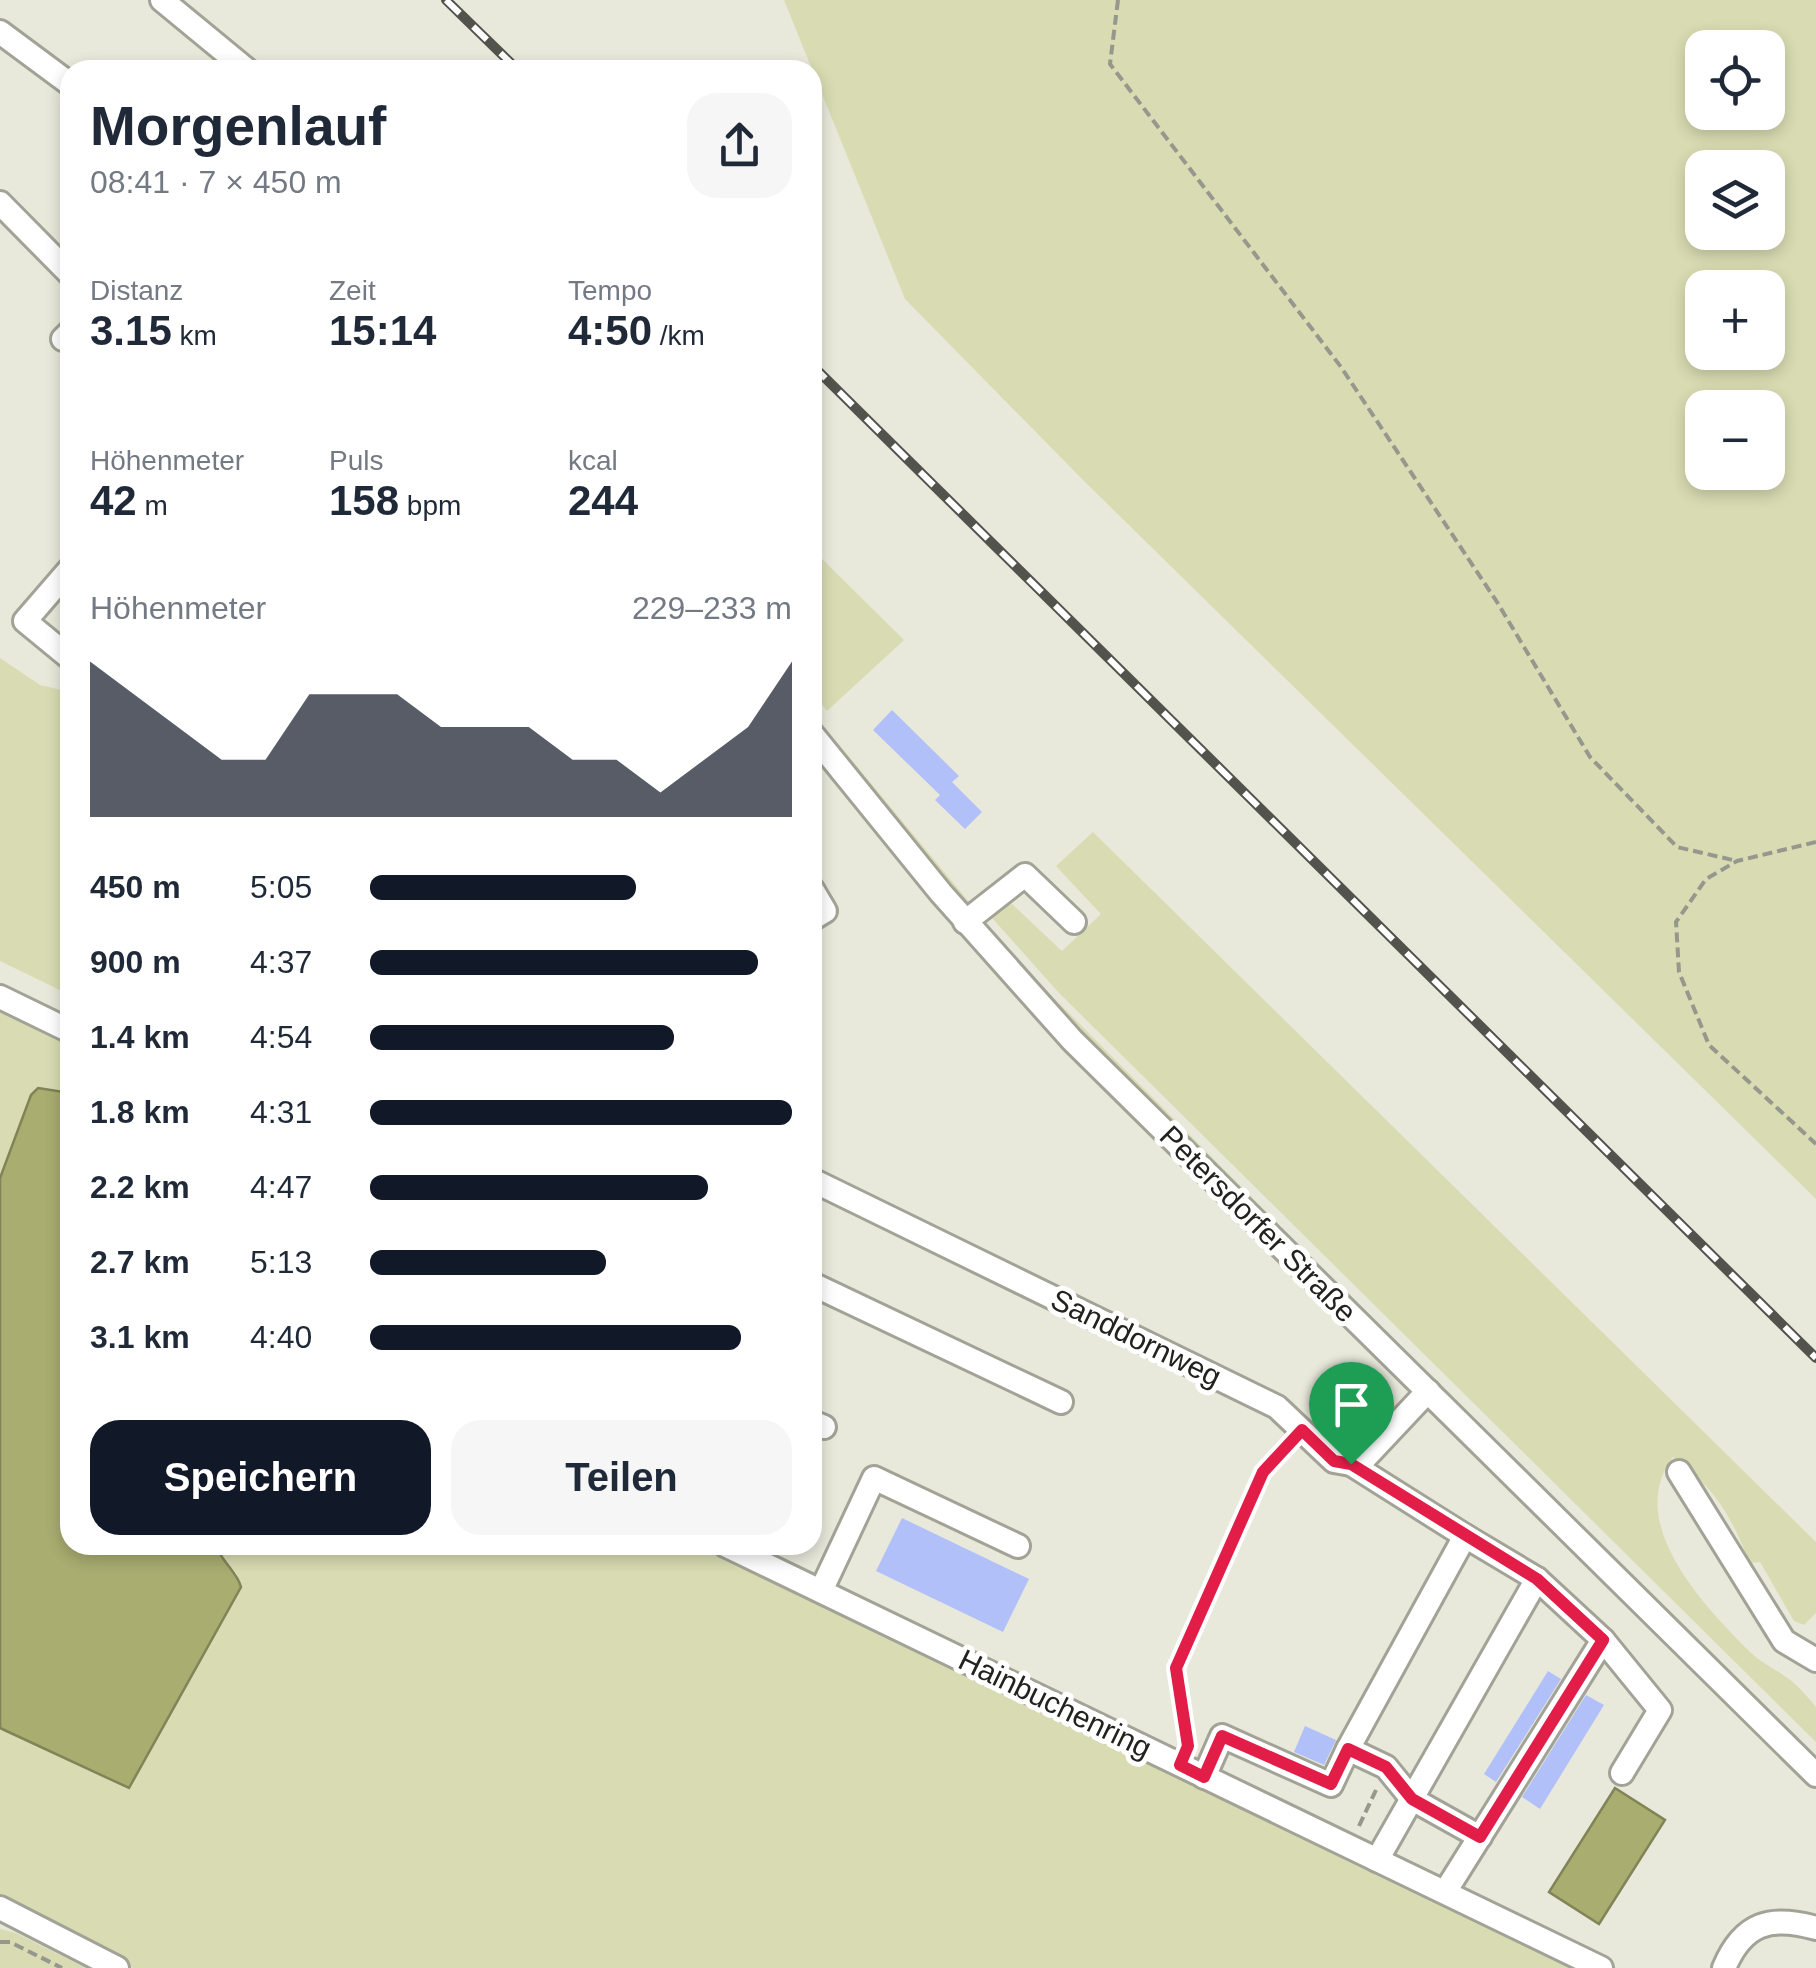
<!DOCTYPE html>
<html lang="de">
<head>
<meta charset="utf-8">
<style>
  body { margin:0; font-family:Arial,sans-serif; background:#f6f6f7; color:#1f2937; height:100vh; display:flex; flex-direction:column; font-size:38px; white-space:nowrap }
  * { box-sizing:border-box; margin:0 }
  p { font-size:32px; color:#747a83 }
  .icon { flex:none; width:55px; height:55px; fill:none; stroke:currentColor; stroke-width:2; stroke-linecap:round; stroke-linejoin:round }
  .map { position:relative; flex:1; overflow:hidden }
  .side { position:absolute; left:60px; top:60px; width:762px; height:1495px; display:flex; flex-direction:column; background:#fff; border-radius:30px; box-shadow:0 5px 15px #0003 }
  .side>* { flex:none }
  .fabs { position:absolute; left:1685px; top:30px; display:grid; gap:20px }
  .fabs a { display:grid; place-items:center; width:100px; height:100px; border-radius:20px; background:#fff; box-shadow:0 5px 15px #0003; font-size:50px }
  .pin { position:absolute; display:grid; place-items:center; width:85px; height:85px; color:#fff; margin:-102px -42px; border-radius:50% 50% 50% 0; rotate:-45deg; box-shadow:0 0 10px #0007 }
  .pin .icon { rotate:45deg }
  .round { display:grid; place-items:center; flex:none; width:105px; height:105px; border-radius:30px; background:#f6f6f7 }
  .summary { display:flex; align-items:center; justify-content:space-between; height:170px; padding:0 30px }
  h1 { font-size:55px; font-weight:700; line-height:75px }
  .stats { display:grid; grid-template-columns:repeat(3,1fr); gap:15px; height:170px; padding:10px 30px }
  .stats div { display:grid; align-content:center }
  .stats b { font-size:42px; font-weight:700 }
  .stats small { font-size:28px; font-weight:400 }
  .stats p { font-size:28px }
  .chart { height:280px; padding:20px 30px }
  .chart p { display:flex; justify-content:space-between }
  .chart svg { width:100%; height:180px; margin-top:10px; fill:#111827; opacity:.7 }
  .cta { display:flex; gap:20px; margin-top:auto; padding:20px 30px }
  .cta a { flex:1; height:115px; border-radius:30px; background:#111827; color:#fff; font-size:40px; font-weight:700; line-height:115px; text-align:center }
  .cta a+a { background:#f6f6f7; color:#1f2937 }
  ul { padding:0 30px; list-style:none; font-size:32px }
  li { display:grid; grid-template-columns:160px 120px 1fr; align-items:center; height:75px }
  li i { height:25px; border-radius:12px; background:#111827 }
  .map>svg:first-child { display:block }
  .green { fill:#d9dcb2; fill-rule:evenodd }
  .water { fill:#a9ad70; stroke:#808457; stroke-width:2.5 }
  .building { fill:#b1c0f9 }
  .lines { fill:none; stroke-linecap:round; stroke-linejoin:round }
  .minor-casing { stroke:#a2a396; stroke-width:28 }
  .path { stroke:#96978d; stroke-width:4; stroke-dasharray:10 5; stroke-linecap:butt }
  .minor { stroke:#fff; stroke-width:22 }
  .rail-casing { stroke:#52534c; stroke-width:10 }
  .rail { stroke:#fff; stroke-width:6; stroke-dasharray:19; stroke-linecap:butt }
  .route-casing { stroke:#fff; stroke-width:20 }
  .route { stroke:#e11d48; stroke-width:12 }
  .labels { text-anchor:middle; stroke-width:10; stroke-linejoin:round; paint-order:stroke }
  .street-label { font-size:30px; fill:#22231e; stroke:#fff }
</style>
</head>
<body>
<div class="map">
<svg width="1816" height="1968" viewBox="0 0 1816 1968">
  <rect width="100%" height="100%" fill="#e8e9db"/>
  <g class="green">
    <path d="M784 0H1816V1199L1083 480 905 299ZM1702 48H1768V112H1702ZM1702 168H1768V232H1702ZM1702 288H1768V352H1702ZM1702 408H1768V472H1702Z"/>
    <polygon points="813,550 904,640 827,711 813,694"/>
    <polygon points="0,658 40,685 70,692 70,995 0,961"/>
    <polygon points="812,712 970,903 961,902 813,719"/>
    <path d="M1093 832 1816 1542V1613L1804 1625 1794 1621 1760 1562 1750 1563C1730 1515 1717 1490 1673 1457 1623 1523 1706 1608 1751 1653 1762 1663 1777 1670 1789 1679 1799 1687 1808 1697 1816 1707V1742L1059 993 992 918 996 911 1012 904 1062 951 1101 914 1056 866Z"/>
    <polygon points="986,925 1052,996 1301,1247 1816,1757 1816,1763 1049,1000 987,935"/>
    <polygon points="0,1009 70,1042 70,1093 65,1090 31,1095 0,1178"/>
    <polygon points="218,1545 699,1545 1579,1968 133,1968 0,1900 0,1728 129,1787 237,1574 219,1553"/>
    <polygon points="0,1929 16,1933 86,1968 0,1968"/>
  </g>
  <g class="water">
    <path d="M38 1088 70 1093V1545H218C218 1559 237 1571 241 1587L129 1788 0 1728V1178L31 1095Z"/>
    <polygon points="1615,1788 1665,1820 1599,1924 1549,1892"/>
  </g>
  <g class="building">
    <polygon points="892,710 959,776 952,782 982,812 965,829 935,800 940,795 873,730"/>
    <polygon points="902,1518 1029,1579 1003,1632 876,1571"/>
    <polygon points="1548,1671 1561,1679 1496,1782 1484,1774"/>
    <polygon points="1586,1695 1604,1705 1540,1809 1522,1797"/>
    <polygon points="1305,1726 1336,1740 1324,1765 1294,1752"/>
  </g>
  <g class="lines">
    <g class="minor-casing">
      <g id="minor">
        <polyline points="162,0 247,70"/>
        <polyline points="0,32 70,84"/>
        <polyline points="0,203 70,274"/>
        <polyline points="63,339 70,332"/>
        <polyline points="70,569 25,621 70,658"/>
        <polyline points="812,734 941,893 1072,1040 1816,1775"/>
        <polyline points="812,889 825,911 812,919"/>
        <polyline points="965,922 1025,875 1074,922"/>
        <polyline points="0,997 70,1031"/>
        <polyline points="812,1180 1277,1407 1334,1461 1351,1464 1365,1458 1428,1391"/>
        <polyline points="812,1284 1061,1402"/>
        <polyline points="812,1422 824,1427"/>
        <polyline points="1351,1464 1465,1536"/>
        <polyline points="1679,1472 1784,1641 1816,1660"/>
        <polyline points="725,1545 1601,1968"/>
        <polyline points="821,1591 874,1478 1018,1546"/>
        <polyline points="1348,1749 1465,1536 1537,1579"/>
        <polyline points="1204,1777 1222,1736 1331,1785 1348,1749 1386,1767 1412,1799 1480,1837"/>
        <polyline points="1377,1860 1537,1579 1603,1640 1660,1710 1622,1773"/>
        <polyline points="1445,1892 1603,1640"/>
        <polyline points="0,1908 117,1968"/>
        <path d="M1724 1968C1743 1923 1770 1915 1816 1928"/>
      </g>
    </g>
    <g class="path">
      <polyline points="1118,0 1110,64 1341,367 1497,602 1590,757 1677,847 1737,861"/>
      <polyline points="812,707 819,715"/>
      <polyline points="1816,842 1737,861 1706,879 1676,922 1679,972 1709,1045 1816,1144"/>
      <polyline points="1188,1746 1182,1722 1176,1668 1209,1587 1263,1472 1288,1444"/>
      <polyline points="1359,1826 1376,1790"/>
      <polyline points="0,1942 10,1942 62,1968"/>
    </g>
    <use href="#minor" class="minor"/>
    <g class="rail-casing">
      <g id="rail">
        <polyline points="446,0 518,70"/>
        <polyline points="812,365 1816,1358"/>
      </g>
    </g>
    <use href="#rail" class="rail"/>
  </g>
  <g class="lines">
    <g class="route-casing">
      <polygon id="route" points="1302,1430 1334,1461 1351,1464 1537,1579 1603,1640 1480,1837 1412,1799 1386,1767 1348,1749 1331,1784 1222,1736 1204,1777 1180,1765 1188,1746 1176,1668 1263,1472"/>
    </g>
    <use href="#route" class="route"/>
  </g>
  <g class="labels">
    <g class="street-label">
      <text transform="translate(1258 1224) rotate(45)" y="10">Petersdorfer Straße</text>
      <text transform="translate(1136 1338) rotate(26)" y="10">Sanddornweg</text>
      <text transform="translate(1055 1704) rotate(26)" y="10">Hainbuchenring</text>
    </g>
  </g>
</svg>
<div class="fabs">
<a><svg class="icon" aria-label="locate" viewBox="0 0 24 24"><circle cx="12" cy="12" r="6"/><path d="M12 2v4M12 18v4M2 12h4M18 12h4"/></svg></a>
<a><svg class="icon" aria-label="layers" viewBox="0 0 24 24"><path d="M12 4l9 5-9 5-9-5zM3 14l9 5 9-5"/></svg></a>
<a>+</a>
<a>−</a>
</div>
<div class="pin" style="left:1351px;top:1464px;background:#1e9e55"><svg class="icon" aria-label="arrive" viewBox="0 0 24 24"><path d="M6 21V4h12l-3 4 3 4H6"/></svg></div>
<section class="side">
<div class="summary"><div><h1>Morgenlauf</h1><p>08:41 · 7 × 450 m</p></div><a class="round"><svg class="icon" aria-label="share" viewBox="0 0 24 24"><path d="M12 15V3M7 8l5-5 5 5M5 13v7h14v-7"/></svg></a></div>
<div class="stats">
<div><p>Distanz</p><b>3.15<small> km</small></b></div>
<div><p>Zeit</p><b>15:14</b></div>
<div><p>Tempo</p><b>4:50<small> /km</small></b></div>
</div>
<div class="stats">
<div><p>Höhenmeter</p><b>42<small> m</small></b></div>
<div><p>Puls</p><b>158<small> bpm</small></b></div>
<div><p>kcal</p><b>244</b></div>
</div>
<div class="chart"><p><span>Höhenmeter</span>229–233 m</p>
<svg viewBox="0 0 160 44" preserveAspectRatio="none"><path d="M0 44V6L10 14L20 22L30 30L40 30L50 14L60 14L70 14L80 22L90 22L100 22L110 30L120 30L130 38L140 30L150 22L160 6V44z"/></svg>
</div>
<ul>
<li><b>450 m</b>5:05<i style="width:63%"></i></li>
<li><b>900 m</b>4:37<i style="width:92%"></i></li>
<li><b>1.4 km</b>4:54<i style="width:72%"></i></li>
<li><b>1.8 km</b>4:31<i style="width:100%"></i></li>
<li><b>2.2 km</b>4:47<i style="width:80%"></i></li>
<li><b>2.7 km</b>5:13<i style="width:56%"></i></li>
<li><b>3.1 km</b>4:40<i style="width:88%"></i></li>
</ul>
<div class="cta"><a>Speichern</a><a>Teilen</a></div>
</section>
</div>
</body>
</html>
